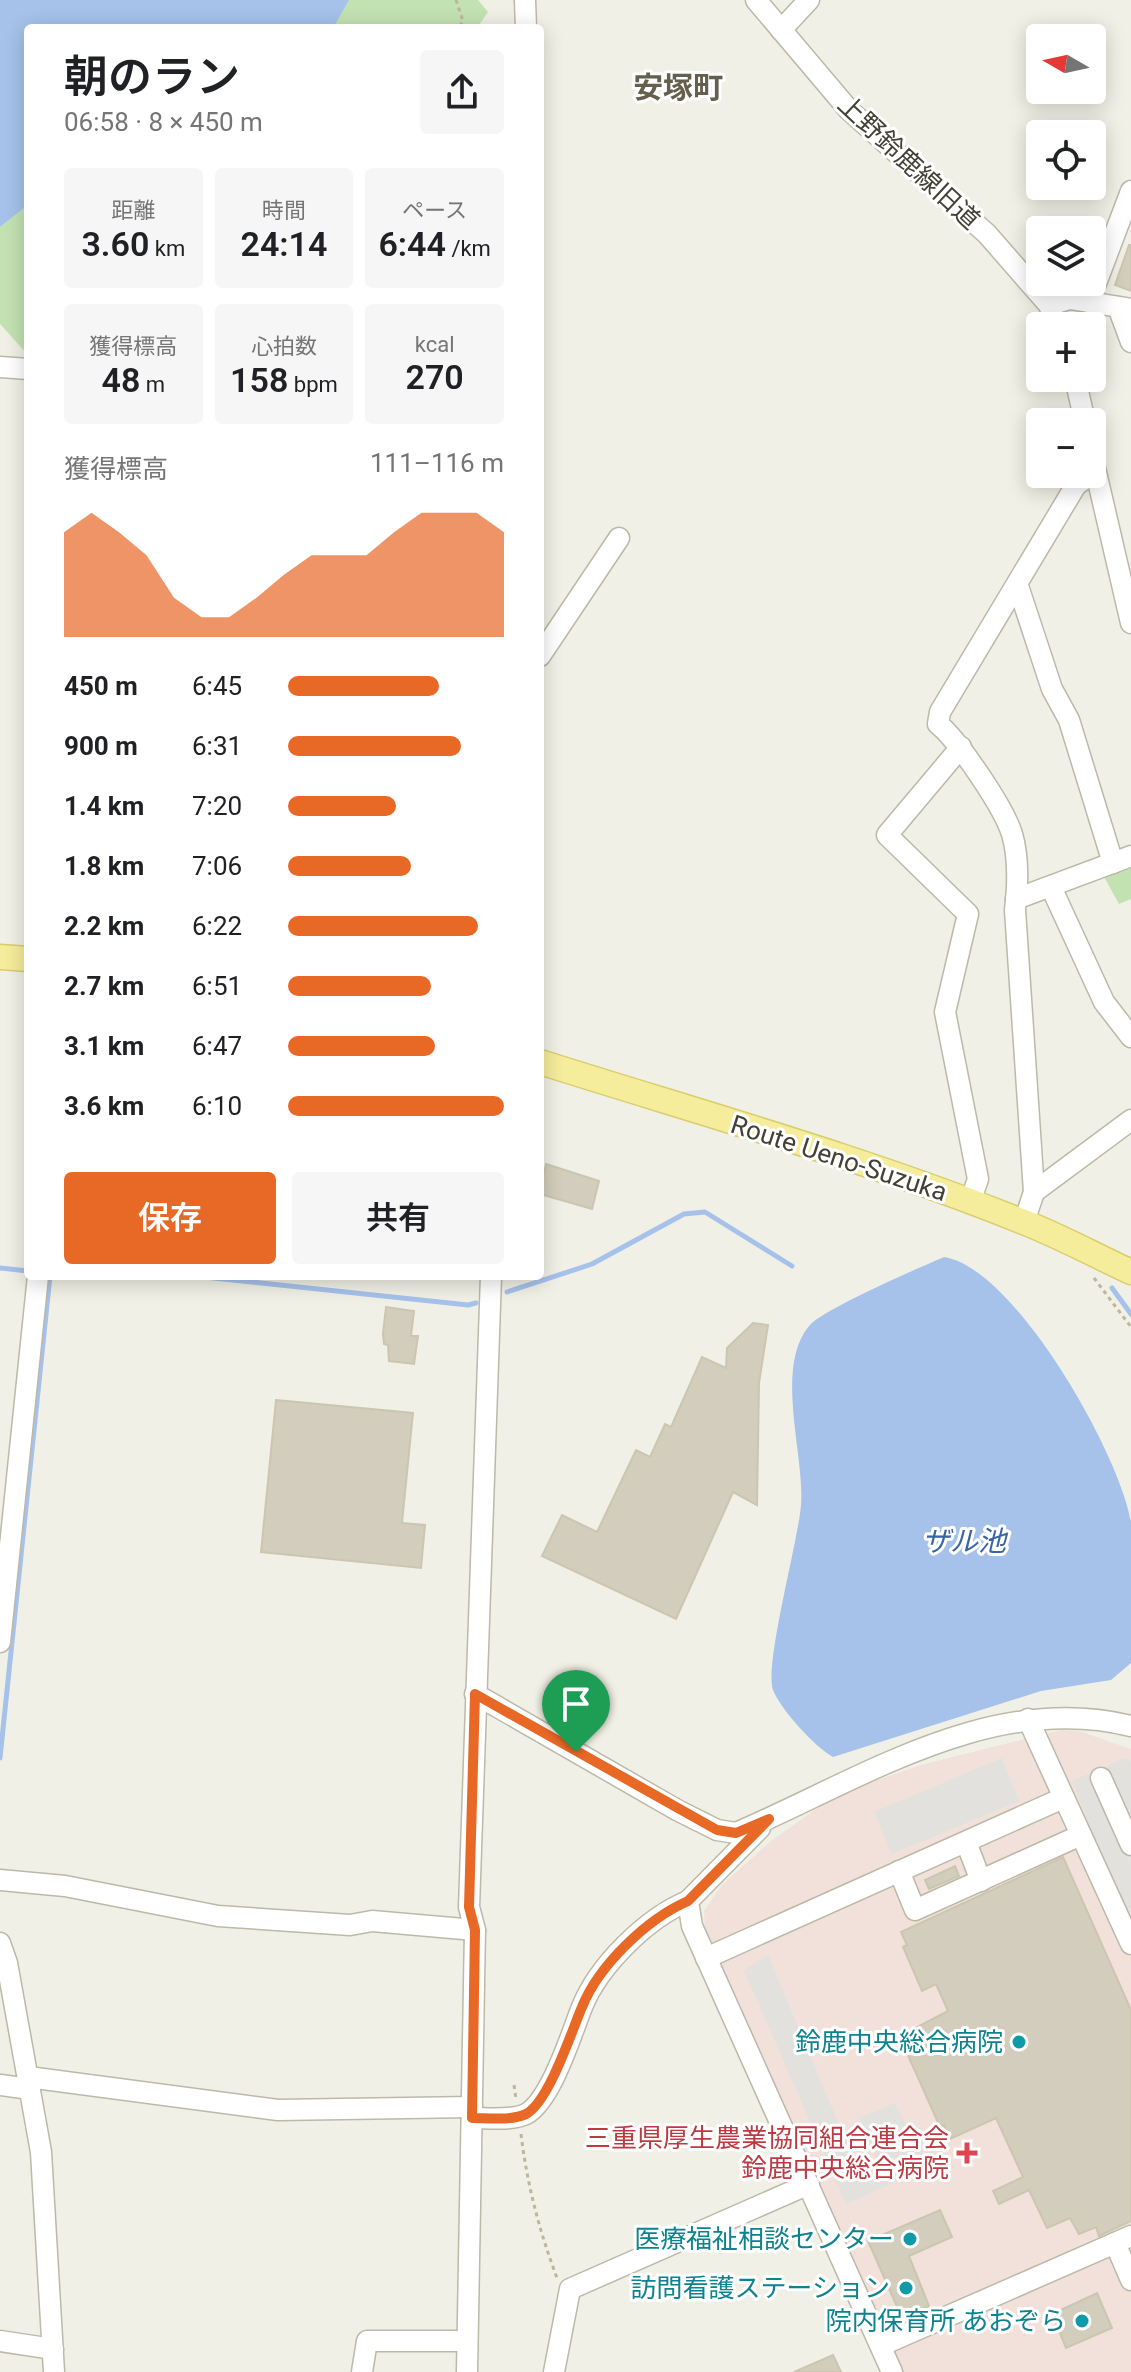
<!DOCTYPE html>
<html lang="ja">
<head>
<meta charset="utf-8">
<style>
  body { margin:0; font-family:Roboto,"Noto Sans JP",sans-serif; background:#f6f6f6; color:#202124; height:100vh; display:flex; flex-direction:column; font-size:30px; white-space:nowrap }
  * { box-sizing:border-box; margin:0 }
  p { font-size:26px; color:#757577 }
  .icon { flex:none; width:44px; height:44px; fill:none; stroke:currentColor; stroke-width:2; stroke-linecap:round; stroke-linejoin:round }
  .map { position:relative; flex:1; overflow:hidden }
  .details { position:absolute; left:24px; top:24px; width:520px; height:1256px; display:flex; flex-direction:column; background:#fff; border-radius:8px; box-shadow:0 4px 20px #0003 }
  .details>* { flex:none }
  .needle { width:52px; rotate:279deg }
  .tools { position:absolute; left:1026px; top:24px; display:grid; gap:16px }
  .tools a { display:grid; place-items:center; width:80px; height:80px; border-radius:8px; background:#fff; box-shadow:0 4px 20px #0003; font-size:40px }
  .pin { position:absolute; display:grid; place-items:center; width:68px; height:68px; color:#fff; margin:-82px -34px; border-radius:50% 50% 50% 0; rotate:-45deg; box-shadow:0 0 8px #0007 }
  .pin .icon { rotate:45deg }
  .round { display:grid; place-items:center; flex:none; width:84px; height:84px; border-radius:8px; background:#f6f6f6 }
  .overview { display:flex; align-items:center; justify-content:space-between; height:136px; padding:0 40px }
  h1 { font-size:44px; font-weight:600; line-height:60px }
  .metrics { display:grid; grid-template-columns:repeat(3,1fr); gap:12px; height:136px; padding:8px 40px }
  .metrics div { display:grid; align-content:center; border-radius:8px; background:#f6f6f6; text-align:center }
  .metrics b { font-size:34px; font-weight:600 }
  .metrics small { font-size:22px; font-weight:400 }
  .metrics p { font-size:22px }
  .chart { height:224px; padding:16px 40px }
  .chart p { display:flex; justify-content:space-between }
  .chart svg { width:100%; height:144px; margin-top:8px; fill:#e86826; opacity:.7 }
  .primary-button { display:flex; gap:16px; margin-top:auto; padding:16px 40px }
  .primary-button a { flex:1; height:92px; border-radius:8px; background:#e86826; color:#fff; font-size:32px; font-weight:600; line-height:92px; text-align:center }
  .primary-button a+a { background:#f6f6f6; color:#202124 }
  ul { padding:0 40px; list-style:none; font-size:26px }
  li { display:grid; grid-template-columns:128px 96px 1fr; align-items:center; height:60px }
  li i { height:20px; border-radius:10px; background:#e86826 }
  .map>svg:first-child { display:block }
  .medical { fill:#f1e1da }
  .green { fill:#c3e2b2 }
  .parking { fill:#e3e1dd }
  .water { fill:#a6c2ea }
  .lines { fill:none; stroke-linecap:round; stroke-linejoin:round }
  .stream { stroke:#a6c2ea; stroke-width:5 }
  .building { fill:#d2cdbc; stroke:#ccc6b0; stroke-width:2 }
  .minor-casing { stroke:#bcb9a9; stroke-width:23 }
  .major-casing { stroke:#d9cd6c; stroke-width:27 }
  .path { stroke:#bcb79c; stroke-width:3; stroke-dasharray:4 4; stroke-linecap:butt }
  .minor { stroke:#fff; stroke-width:20 }
  .major { stroke:#f5ed9b; stroke-width:24 }
  .route-casing { stroke:#fff; stroke-width:16 }
  .route { stroke:#e86826; stroke-width:10 }
  .culture-dot { fill:#0f9aa8; stroke:#fff; stroke-width:3 }
  .health-dot { fill:#e0444e; stroke:#fff; stroke-width:3 }
  .labels { text-anchor:middle; stroke-width:6; stroke-linejoin:round; paint-order:stroke }
  .street-label { font-size:26px; fill:#434136; stroke:#fff }
  .culture-label { font-size:26px; fill:#0d838f; stroke:#fff; text-anchor:end }
  .health-label { font-size:26px; fill:#be3a42; stroke:#fff; text-anchor:end }
  .water-label { font-size:28px; font-style:italic; fill:#3863a6; stroke:#fff }
  .quarter-label { font-size:30px; font-weight:bold; fill:#65604e; stroke:#fff }
</style>
</head>
<body>
<div class="map">
<svg width="1131" height="2372" viewBox="0 0 1131 2372">
  <rect width="100%" height="100%" fill="#f1f0e6"/>
  <polygon class="medical" points="1061,1730 1079,1731 1131,1749 1131,2372 900,2372 720,1966 705,1927 704,1911 722,1885 771,1841 823,1804 866,1784 921,1765"/>
  <g class="green">
    <polygon points="344,0 478,0 488,12 477,28 319,28"/>
    <polygon points="28,205 28,355 0,324 0,227"/>
    <polygon points="1131,864 1131,899 1119,904 1103,875"/>
  </g>
  <g class="parking">
    <polygon points="1002,1758 1019,1801 892,1854 874,1812"/>
    <polygon points="1125,1758 1131,1761 1131,1933 1072,1781"/>
    <polygon points="768,1955 861,2177 881,2168 859,2118 895,2103 917,2146 929,2140 939,2162 846,2204 744,1970"/>
  </g>
  <g class="water">
    <polygon points="0,0 349,0 333,28 165,28 160,25 157,28 28,28 28,205 0,227"/>
    <path d="M944 1257C1015 1268 1120 1454 1131 1522 1131 1563 1131 1621 1131 1663L1111 1680 1041 1691 833 1757C815 1747 781 1710 773 1690 764 1665 798 1542 801 1505 805 1455 774 1368 809 1326 823 1309 919 1268 944 1257Z"/>
  </g>
  <g class="lines">
    <g class="stream">
      <polyline points="0,1268 28,1271"/>
      <polyline points="195,1276 468,1305 476,1303"/>
      <polyline points="1112,1288 1131,1314"/>
      <polyline points="507,1292 592,1264 684,1214 705,1212 792,1266"/>
      <polyline points="0,1758 50,1276"/>
    </g>
  </g>
  <g class="building">
    <polygon points="1129,245 1131,245 1131,291 1115,285"/>
    <polygon points="546,1164 599,1181 592,1209 540,1194"/>
    <polygon points="386,1307 414,1311 411,1336 418,1336 414,1364 389,1361 388,1345 384,1344 383,1334"/>
    <polygon points="753,1323 768,1325 759,1383 757,1505 733,1492 676,1619 542,1556 562,1515 597,1532 636,1450 650,1457 665,1424 671,1427 702,1357 726,1368 727,1348"/>
    <polygon points="276,1400 413,1413 402,1523 425,1525 421,1568 261,1552"/>
    <polygon points="1063,1857 1131,2010 1131,2221 1099,2236 1096,2227 1079,2234 1070,2218 1047,2228 1029,2190 999,2204 993,2191 1023,2177 996,2118 950,2139 944,2125 940,2127 906,2051 910,2049 904,2034 948,2011 936,1984 922,1991 903,1947 907,1945 901,1932"/>
    <polygon points="955,1866 959,1876 929,1889 925,1880"/>
    <polygon points="940,2210 952,2237 909,2256 929,2306 902,2318 868,2241"/>
    <polygon points="1097,2293 1112,2328 1066,2348 1052,2314"/>
    <polygon points="833,2355 841,2372 794,2372"/>
  </g>
  <g class="lines">
    <g class="minor-casing">
      <g id="minor">
        <polyline points="525,0 526,28"/>
        <polyline points="756,0 849,110 987,234 1049,305 1057,326"/>
        <polyline points="781,30 809,0"/>
        <polyline points="1089,302 1131,191"/>
        <polyline points="1049,305 1070,299 1131,309"/>
        <polyline points="1118,307 1131,342"/>
        <polyline points="0,367 28,369"/>
        <polyline points="1075,378 1085,422"/>
        <polyline points="1092,455 1131,623"/>
        <polyline points="1018,586 1052,689 1069,720 1113,863"/>
        <polyline points="540,656 619,538"/>
        <polyline points="961,747 887,835 968,914 945,1012 978,1179 970,1202"/>
        <polyline points="1051,887 1104,1002 1131,1037"/>
        <polyline points="1016,899 1131,856"/>
        <polyline points="1034,1192 1131,1120"/>
        <path d="M1024 1222 1034 1192 1015 910C1018 885 1019 858 1012 834 1004 808 959 741 938 724L940 712 1076 485 1095 472"/>
        <polyline points="0,1642 38,1276"/>
        <path d="M475 1694 677 1810 717 1830 736 1833C860 1780 991 1691 1131 1726"/>
        <polyline points="1028,1719 1131,1944"/>
        <polyline points="1101,1778 1131,1845"/>
        <polyline points="760,1828 688,1901 692,1926 892,2372"/>
        <polyline points="966,1842 981,1881"/>
        <polyline points="899,1871 915,1910 1081,1835"/>
        <polyline points="0,1880 65,1886 218,1916 350,1925 372,1921 475,1930"/>
        <polyline points="0,1943 7,1963 41,2152 54,2372"/>
        <polyline points="706,1958 1063,1798"/>
        <polyline points="28,2077 278,2110 472,2107"/>
        <polyline points="0,2085 30,2089"/>
        <path d="M472 2118C487 2118 512 2121 526 2114 551 2101 572 2032 582 2007 599 1965 647 1918 688 1901"/>
        <polyline points="1115,2243 1131,2280"/>
        <polyline points="0,2341 53,2349"/>
        <polyline points="882,2345 1131,2236"/>
        <polyline points="362,2372 367,2341 467,2341"/>
        <polyline points="467,2372 475,1930 469,1907 491,1276"/>
        <polyline points="554,2372 570,2289 809,2184"/>
      </g>
    </g>
    <g class="major-casing">
      <g id="major">
        <polyline points="0,957 28,959"/>
        <path d="M540 1062C701 1113 864 1158 1021 1221 1058 1235 1094 1255 1131 1272"/>
      </g>
    </g>
    <g class="path">
      <polyline points="456,0 463,21 458,28"/>
      <polyline points="1094,1278 1131,1327"/>
      <polyline points="514,2085 516,2099"/>
      <path d="M521 2134C527 2184 539 2230 557 2278"/>
    </g>
    <use href="#minor" class="minor"/>
    <use href="#major" class="major"/>
  </g>
  <g class="lines">
    <g class="route-casing">
      <path id="route" d="M475 1694 717 1830 736 1833 769 1819 688 1901C647 1919 599 1965 582 2007 572 2030 549 2102 526 2114 512 2121 487 2118 472 2118L475 1930 469 1907Z"/>
    </g>
    <use href="#route" class="route"/>
  </g>
  <g class="culture-dot">
    <circle cx="1019" cy="2042" r="8"/>
    <circle cx="910" cy="2239" r="8"/>
    <circle cx="906" cy="2288" r="8"/>
    <circle cx="1082" cy="2321" r="8"/>
  </g>
  <path class="health-dot" d="M963 2141h8v8h8v8h-8v8h-8v-8h-8v-8h8z"/>
  <g class="labels">
    <g class="street-label">
      <text transform="translate(909 162) rotate(43)" y="9">上野鈴鹿線旧道</text>
      <text transform="translate(839 1158) rotate(18)" y="9">Route Ueno-Suzuka</text>
    </g>
    <g class="culture-label">
      <text x="1003" y="2051">鈴鹿中央総合病院</text>
      <text x="894" y="2248">医療福祉相談センター</text>
      <text x="890" y="2297">訪問看護ステーション</text>
      <text x="1066" y="2330">院内保育所 あおぞら</text>
    </g>
    <g class="health-label">
      <text x="949" y="2147">三重県厚生農業協同組合連合会<tspan x="949" dy="30">鈴鹿中央総合病院</tspan></text>
    </g>
    <g class="water-label">
      <text x="964" y="1551">ザル池</text>
    </g>
    <g class="quarter-label">
      <text x="678" y="98">安塚町</text>
    </g>
  </g>
</svg>
<div class="tools">
<a><svg class="needle" viewBox="-14 -14 28 28"><path d="M0-13l5 13h-10z" fill="#e53935"/><path d="M0 13l5-13h-10z" fill="#757577"/></svg></a>
<a><svg class="icon" aria-label="locate" viewBox="0 0 24 24"><circle cx="12" cy="12" r="6"/><path d="M12 2v4M12 18v4M2 12h4M18 12h4"/></svg></a>
<a><svg class="icon" aria-label="layers" viewBox="0 0 24 24"><path d="M12 4l9 5-9 5-9-5zM3 14l9 5 9-5"/></svg></a>
<a>+</a>
<a>−</a>
</div>
<div class="pin" style="left:576px;top:1752px;background:#1e9e55"><svg class="icon" aria-label="arrive" viewBox="0 0 24 24"><path d="M6 21V4h12l-3 4 3 4H6"/></svg></div>
<section class="details">
<div class="overview"><div><h1>朝のラン</h1><p>06:58 · 8 × 450 m</p></div><a class="round"><svg class="icon" aria-label="share" viewBox="0 0 24 24"><path d="M12 15V3M7 8l5-5 5 5M5 13v7h14v-7"/></svg></a></div>
<div class="metrics">
<div><p>距離</p><b>3.60<small> km</small></b></div>
<div><p>時間</p><b>24:14</b></div>
<div><p>ペース</p><b>6:44<small> /km</small></b></div>
</div>
<div class="metrics">
<div><p>獲得標高</p><b>48<small> m</small></b></div>
<div><p>心拍数</p><b>158<small> bpm</small></b></div>
<div><p>kcal</p><b>270</b></div>
</div>
<div class="chart"><p><span>獲得標高</span>111–116 m</p>
<svg viewBox="0 0 160 44" preserveAspectRatio="none"><path d="M0 44V12L10 6L20 12L30 19L40 32L50 38L60 38L70 32L80 25L90 19L100 19L110 19L120 12L130 6L140 6L150 6L160 12V44z"/></svg>
</div>
<ul>
<li><b>450 m</b>6:45<i style="width:70%"></i></li>
<li><b>900 m</b>6:31<i style="width:80%"></i></li>
<li><b>1.4 km</b>7:20<i style="width:50%"></i></li>
<li><b>1.8 km</b>7:06<i style="width:57%"></i></li>
<li><b>2.2 km</b>6:22<i style="width:88%"></i></li>
<li><b>2.7 km</b>6:51<i style="width:66%"></i></li>
<li><b>3.1 km</b>6:47<i style="width:68%"></i></li>
<li><b>3.6 km</b>6:10<i style="width:100%"></i></li>
</ul>
<div class="primary-button"><a>保存</a><a>共有</a></div>
</section>
</div>
</body>
</html>
